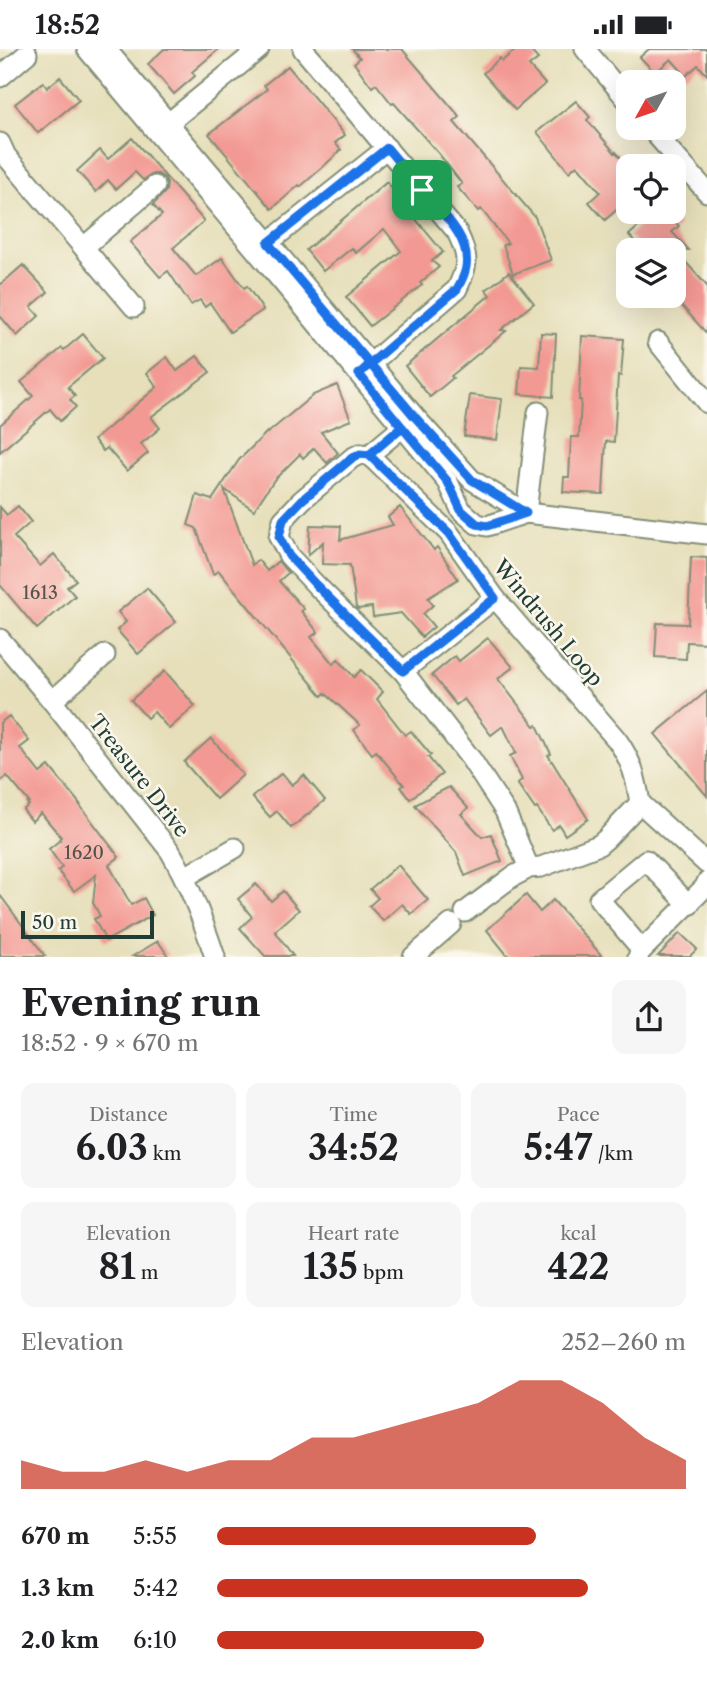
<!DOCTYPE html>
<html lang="en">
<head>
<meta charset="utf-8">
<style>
  body { margin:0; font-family:"Libre Caslon Text",serif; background:#f6f6f6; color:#202124; height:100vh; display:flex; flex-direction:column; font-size:26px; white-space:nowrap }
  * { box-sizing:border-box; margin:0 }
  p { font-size:23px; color:#757577 }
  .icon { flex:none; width:38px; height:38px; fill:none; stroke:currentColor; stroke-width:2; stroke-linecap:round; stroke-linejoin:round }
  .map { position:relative; height:908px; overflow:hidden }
  .panel { display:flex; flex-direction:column; background:#fff; flex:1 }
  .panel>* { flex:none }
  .needle { width:46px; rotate:230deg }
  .tools { position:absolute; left:616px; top:21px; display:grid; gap:14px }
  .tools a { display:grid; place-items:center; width:70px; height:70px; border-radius:14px; background:#fff; box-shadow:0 7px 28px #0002; font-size:35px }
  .scale { position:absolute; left:21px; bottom:18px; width:133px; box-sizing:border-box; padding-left:7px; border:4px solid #1f3d34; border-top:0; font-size:19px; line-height:24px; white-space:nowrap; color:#1f3d34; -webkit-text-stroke:5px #fbf7ec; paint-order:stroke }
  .pin { position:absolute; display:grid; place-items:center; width:60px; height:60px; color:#fff; margin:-30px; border-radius:14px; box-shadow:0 4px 10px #0006 }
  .round { display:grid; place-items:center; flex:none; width:74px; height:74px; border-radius:14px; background:#f6f6f6 }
  .headline { display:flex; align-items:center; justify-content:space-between; height:119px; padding:0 21px }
  h1 { font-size:38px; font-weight:700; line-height:52px }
  .metrics { display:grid; grid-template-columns:repeat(3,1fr); gap:10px; height:119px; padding:7px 21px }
  .metrics div { display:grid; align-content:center; border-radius:14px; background:#f6f6f6; text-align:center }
  .metrics b { font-size:35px; font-weight:700 }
  .metrics small { font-size:19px; font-weight:400 }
  .metrics p { font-size:19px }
  .chart { height:196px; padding:14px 21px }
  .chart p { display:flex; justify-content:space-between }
  .chart svg { width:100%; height:126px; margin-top:7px; fill:#c8321e; opacity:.7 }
  ul { padding:0 21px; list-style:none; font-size:23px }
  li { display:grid; grid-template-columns:112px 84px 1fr; align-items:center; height:52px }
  li i { height:18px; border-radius:9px; background:#c8321e }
  .status { display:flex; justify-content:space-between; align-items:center; height:49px; padding:0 35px; background:#fff; direction:ltr }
  .status svg { height:19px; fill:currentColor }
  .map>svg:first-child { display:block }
  .building { fill:#f39993 }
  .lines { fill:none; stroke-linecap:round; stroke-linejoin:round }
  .minor-casing { stroke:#828e77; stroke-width:23 }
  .minor { stroke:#fff; stroke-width:19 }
  .route-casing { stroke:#fff; stroke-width:14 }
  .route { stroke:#1a73e8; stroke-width:9 }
  .labels { text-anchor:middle; stroke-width:5; stroke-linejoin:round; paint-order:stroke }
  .number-label { font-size:18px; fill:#54544c }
  .street-label { font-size:21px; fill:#1f3d34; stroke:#fbf7ec }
</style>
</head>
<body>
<div class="status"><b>18:52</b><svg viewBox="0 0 49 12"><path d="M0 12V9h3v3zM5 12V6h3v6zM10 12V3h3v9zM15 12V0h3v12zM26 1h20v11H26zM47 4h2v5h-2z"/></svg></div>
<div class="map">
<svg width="707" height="908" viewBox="0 0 707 908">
  <rect width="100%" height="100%" fill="#fbf7ec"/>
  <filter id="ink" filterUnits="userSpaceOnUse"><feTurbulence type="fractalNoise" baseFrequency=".0143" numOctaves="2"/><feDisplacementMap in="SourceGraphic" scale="14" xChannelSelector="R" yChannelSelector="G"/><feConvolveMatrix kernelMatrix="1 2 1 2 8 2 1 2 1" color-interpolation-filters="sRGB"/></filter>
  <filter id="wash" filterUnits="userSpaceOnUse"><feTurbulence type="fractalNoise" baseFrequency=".00686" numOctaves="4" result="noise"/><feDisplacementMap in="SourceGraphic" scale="28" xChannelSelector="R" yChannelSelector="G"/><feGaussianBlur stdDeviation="1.57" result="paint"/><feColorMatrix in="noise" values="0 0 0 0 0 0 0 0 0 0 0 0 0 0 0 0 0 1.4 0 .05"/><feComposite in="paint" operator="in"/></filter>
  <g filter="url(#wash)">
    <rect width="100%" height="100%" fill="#e6dfba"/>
    <g id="blocks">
      <g class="building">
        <polygon points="164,0 219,0 192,23 195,27 174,45 148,15"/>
        <polygon points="352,0 402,0 460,68 454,73 535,168 551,211 513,225 503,196 508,194 481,160 478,162 457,138 462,135 439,105 394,54 392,55 376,35 372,38 354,14 360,9"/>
        <polygon points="517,0 529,0 538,10 529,17 545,35 515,61 483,24 500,9 502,12"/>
        <polygon points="649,0 707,0 707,26 698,16 686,27 671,10 655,24 640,8"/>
        <polygon points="288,17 345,86 335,94 341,101 323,118 300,138 299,136 272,160 209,85 267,40 264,36"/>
        <polygon points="60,28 79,51 38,84 15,55 43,33 47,39"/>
        <polygon points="576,52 590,68 587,71 615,104 616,103 628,117 628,151 605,171 589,153 600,143 577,116 569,123 537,83"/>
        <polygon points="132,89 204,172 173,199 196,227 222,209 244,239 247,237 263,261 230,283 210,254 205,258 200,251 191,256 168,222 160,228 130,193 162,166 153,156 166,142 167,134 164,129 158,125 153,125 143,131 135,123 116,140 108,131 96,143 77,122 100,101 108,110"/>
        <polygon points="387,133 413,167 443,203 432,212 439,218 420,234 422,236 370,277 346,248 401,202 384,180 356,204 352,199 323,222 306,201"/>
        <polygon points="655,163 666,163 679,177 672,183 689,201 675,201 707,237 707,285 674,248 674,201 642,201 629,186"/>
        <polygon points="23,216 48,243 31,258 39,267 17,287 0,267 0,236"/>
        <polygon points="509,223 534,254 501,281 506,282 451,327 453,329 430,348 405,317 490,246 486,241"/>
        <polygon points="541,284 556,285 553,348 519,345 521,317 539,318"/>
        <polygon points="83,285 103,309 68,338 75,347 70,351 76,358 60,372 50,360 0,403 0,376 33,347 21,333 62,299 64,301"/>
        <polygon points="582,287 624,290 621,327 618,326 614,393 606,392 603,445 563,443 564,428 569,428 571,388 579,388 581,351 579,351"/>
        <polygon points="197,307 210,323 151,368 160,379 141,395 148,404 127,422 107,399 103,402 94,391 157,338 147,324 167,308 177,322"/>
        <polygon points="337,336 351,371 321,383 338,404 327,414 314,399 303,409 300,405 274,431 254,461 224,440 252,516 258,511 267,522 278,512 288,524 279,532 304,560 301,562 318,583 311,588 333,615 338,610 354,628 361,621 383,643 377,650 405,686 411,682 431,706 428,708 442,725 410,750 401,738 404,736 376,702 372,705 354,681 360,676 325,644 322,647 219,522 213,525 196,479 188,476 197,446 212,451 239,411 267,383 268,384 313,346"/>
        <polygon points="470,346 502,350 497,391 464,387"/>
        <polygon points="18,457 31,473 14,488 40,517 54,505 76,531 67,538 75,547 37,580 0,536 0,458 7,466"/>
        <polygon points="400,458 434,501 437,498 458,530 428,549 433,556 423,565 434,578 422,588 401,564 373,568 372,558 358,560 356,558 350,516 322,515 323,493 308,506 310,476 341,477 340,491 393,476 388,468"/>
        <polygon points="691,508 707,509 707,594 687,593 686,610 655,608 657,574 688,575"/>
        <polygon points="147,539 176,573 138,605 117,581 126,573 118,563"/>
        <polygon points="488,589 513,618 498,630 535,677 537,676 551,705 548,706 588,770 565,786 559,776 552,781 537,759 535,760 517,734 522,731 510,707 516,704 503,677 491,686 464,650 456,656 432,626 455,607 459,612"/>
        <polygon points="165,622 195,657 169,680 154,663 147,669 131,651"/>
        <polygon points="707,642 707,747 655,685"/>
        <polygon points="9,667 29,692 20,699 40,724 49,717 80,755 79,755 119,808 109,816 131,856 144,849 153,866 106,892 94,870 100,867 93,854 96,826 74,842 58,822 62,818 49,800 60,791 59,790 61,788 41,764 32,772 23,761 29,756 27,754 29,753 7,727 0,733 0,674"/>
        <polygon points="211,689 243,726 216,750 184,713"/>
        <polygon points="282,724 292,736 304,726 325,751 291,779 277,762 270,768 252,748"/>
        <polygon points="449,738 468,759 461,765 482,788 491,785 502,812 465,827 456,803 415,756"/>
        <polygon points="398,816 428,851 411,865 402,855 383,872 369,857 378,849 370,840"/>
        <polygon points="256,835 271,852 283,842 299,861 275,882 293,907 265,907 240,879 252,868 238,850"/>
        <polygon points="0,846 45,907 0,907"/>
        <polygon points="526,846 540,863 553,851 602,907 508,907 487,881"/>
        <polygon points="680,884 697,900 690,907 658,907"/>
        <polygon points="158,892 168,907 133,907"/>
      </g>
    </g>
  </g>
  <g filter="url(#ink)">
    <use href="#blocks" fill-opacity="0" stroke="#828e77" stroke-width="2"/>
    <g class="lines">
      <g class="minor-casing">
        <g id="minor">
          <polyline points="87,0 295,248 448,433 461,461 477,475 487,477 526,464 707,485"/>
          <polyline points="106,0 415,368 472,431 526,464"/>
          <path d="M303 0 457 183C469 208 469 215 457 240L362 322"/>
          <polyline points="585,0 628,52"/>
          <polyline points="0,28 27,5"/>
          <polyline points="650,79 707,143"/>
          <polyline points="160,81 259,0"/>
          <polyline points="0,94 6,107 134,258"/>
          <polyline points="84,198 155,137"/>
          <polyline points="259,201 387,99"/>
          <polyline points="658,293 707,354"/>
          <polyline points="369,406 411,371"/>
          <polyline points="526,464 538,363"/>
          <path d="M0 590 52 652 170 802C190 836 203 871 215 908"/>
          <polyline points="403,622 495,549"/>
          <polyline points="52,652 105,606"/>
          <polyline points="640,754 707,815"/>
          <polyline points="185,828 235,799"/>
          <path d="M465 863 512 828 529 819 541 818 599 796 606 790 640 754C636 729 632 712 617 691L495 549 449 484 369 406 360 405 352 409 302 451 283 471 279 488 289 507 316 536 403 622 471 710 505 762 529 819"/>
          <polyline points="642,901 599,850 646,811 689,856"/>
          <polyline points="413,908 451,875"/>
          <polyline points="638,908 640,903 705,838 707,833"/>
        </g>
      </g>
      <use href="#minor" class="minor"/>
    </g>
  </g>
  <g class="lines" filter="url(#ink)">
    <g class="route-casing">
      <path id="route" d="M422 141C440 162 471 188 466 218 465 226 461 233 457 240L370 315 359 325 402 378 369 406 449 484 495 549 403 622 316 536 289 507 279 488 283 471 302 451 352 409 360 405 369 406 402 378 448 433 461 461 477 475 487 477 526 464 472 431 415 368 268 194 387 99 422 141"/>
    </g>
    <use href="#route" class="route"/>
  </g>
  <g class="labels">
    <g class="number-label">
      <text x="40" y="550">1613</text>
      <text x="84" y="810">1620</text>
    </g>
    <g class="street-label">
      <text transform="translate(548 574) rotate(50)" y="7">Windrush Loop</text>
      <text transform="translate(139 727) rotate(52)" y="7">Treasure Drive</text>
    </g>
  </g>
</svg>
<div class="tools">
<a><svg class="needle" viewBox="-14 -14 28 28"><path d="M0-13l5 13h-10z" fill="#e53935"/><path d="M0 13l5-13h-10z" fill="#757577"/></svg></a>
<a><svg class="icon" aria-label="locate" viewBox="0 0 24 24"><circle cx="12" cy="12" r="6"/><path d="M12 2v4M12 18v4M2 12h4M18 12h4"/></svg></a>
<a><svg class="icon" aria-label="layers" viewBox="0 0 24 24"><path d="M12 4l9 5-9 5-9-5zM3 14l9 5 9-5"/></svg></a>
</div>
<div class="scale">50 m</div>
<div class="pin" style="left:422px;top:141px;background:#1e9e55"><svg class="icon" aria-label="arrive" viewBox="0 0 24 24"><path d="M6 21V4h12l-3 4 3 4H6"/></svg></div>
</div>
<section class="panel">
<div class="headline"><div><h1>Evening run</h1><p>18:52 · 9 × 670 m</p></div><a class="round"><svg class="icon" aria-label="share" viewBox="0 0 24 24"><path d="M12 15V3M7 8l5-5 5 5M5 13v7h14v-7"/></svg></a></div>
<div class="metrics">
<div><p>Distance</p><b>6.03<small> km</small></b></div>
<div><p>Time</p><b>34:52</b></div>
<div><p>Pace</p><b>5:47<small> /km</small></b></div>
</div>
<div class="metrics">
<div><p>Elevation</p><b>81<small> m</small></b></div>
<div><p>Heart rate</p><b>135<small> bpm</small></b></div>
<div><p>kcal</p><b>422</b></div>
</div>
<div class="chart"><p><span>Elevation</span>252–260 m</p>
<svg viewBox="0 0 160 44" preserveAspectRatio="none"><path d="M0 44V34L10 38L20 38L30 34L40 38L50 34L60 34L70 26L80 26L90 22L100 18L110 14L120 6L130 6L140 14L150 26L160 34V44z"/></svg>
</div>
<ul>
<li><b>670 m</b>5:55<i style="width:68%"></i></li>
<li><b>1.3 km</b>5:42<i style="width:79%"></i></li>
<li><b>2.0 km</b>6:10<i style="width:57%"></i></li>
</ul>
</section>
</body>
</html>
